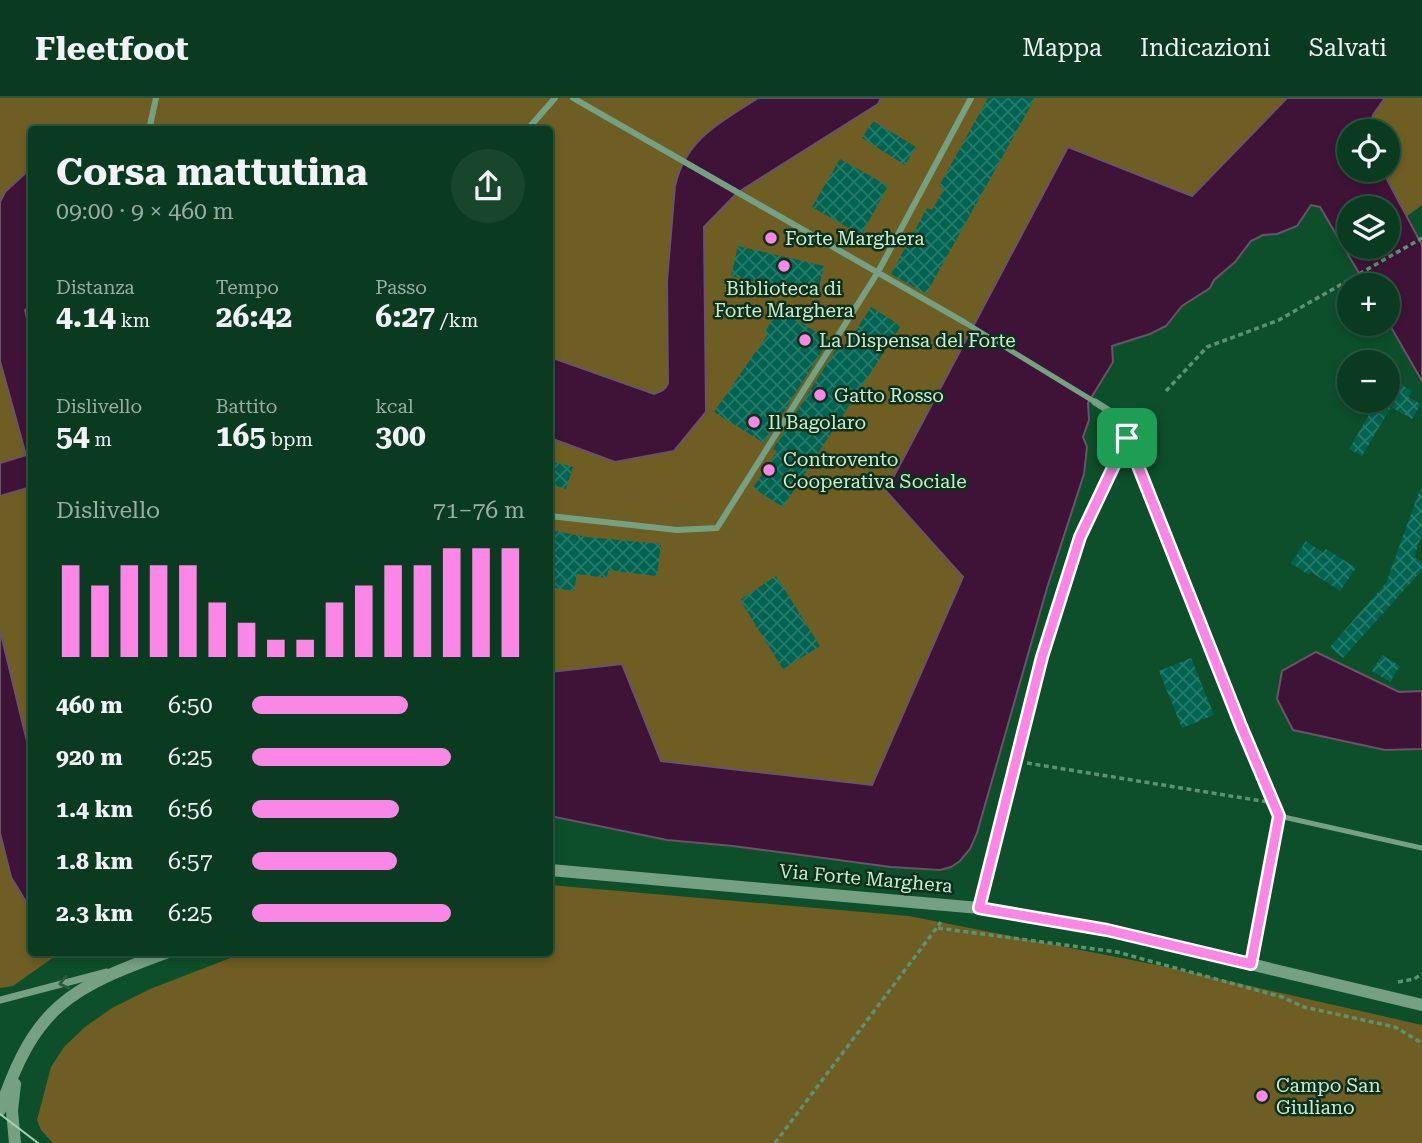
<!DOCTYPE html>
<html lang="it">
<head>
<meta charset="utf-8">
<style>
  body { margin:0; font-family:"Roboto Serif",serif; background:#18462d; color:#f1f3f6; height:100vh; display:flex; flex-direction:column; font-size:26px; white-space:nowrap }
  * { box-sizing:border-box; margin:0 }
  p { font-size:23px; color:#99ada5 }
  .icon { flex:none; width:38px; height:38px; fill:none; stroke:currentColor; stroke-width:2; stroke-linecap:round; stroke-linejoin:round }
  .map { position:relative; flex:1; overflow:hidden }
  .side { position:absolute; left:28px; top:28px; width:525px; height:830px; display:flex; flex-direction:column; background:#0a3b20; border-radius:7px; box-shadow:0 4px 10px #0003,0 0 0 2px #2a553e }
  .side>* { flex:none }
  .buttons { position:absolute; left:1337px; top:21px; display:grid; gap:14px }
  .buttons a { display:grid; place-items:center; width:63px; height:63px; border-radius:50%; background:#0a3b20; box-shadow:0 4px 10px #0003,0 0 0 2px #2a553e; font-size:35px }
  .pin { position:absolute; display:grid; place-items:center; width:60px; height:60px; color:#fff; margin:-30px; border-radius:14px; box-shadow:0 4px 10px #0006 }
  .round { display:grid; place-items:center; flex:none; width:74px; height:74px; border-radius:37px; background:#18462d }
  .summary { display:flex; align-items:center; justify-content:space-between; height:119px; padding:0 28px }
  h1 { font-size:38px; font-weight:700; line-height:52px }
  .figures { display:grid; grid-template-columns:repeat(3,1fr); gap:10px; height:119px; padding:7px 28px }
  .figures div { display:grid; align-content:center }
  .figures b { font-size:30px; font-weight:700 }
  .figures small { font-size:19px; font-weight:400 }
  .figures p { font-size:19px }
  .chart { height:196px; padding:14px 28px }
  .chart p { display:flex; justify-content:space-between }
  .chart svg { width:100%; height:126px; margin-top:7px; stroke:#fa87e6; stroke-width:6 }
  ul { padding:0 28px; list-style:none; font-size:23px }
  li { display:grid; grid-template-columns:112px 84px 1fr; align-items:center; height:52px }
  li i { height:18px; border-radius:9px; background:#fa87e6 }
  header { display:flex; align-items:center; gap:42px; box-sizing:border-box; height:98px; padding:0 35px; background:#0a3b20; border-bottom:2px solid #2a553e }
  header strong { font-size:33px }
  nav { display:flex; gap:38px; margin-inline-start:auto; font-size:24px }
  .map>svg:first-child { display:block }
  .grass { fill:#6e5e23 }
  .water { fill:#3e1337; stroke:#675465; stroke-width:2; fill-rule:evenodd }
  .building { fill:url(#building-cross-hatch) }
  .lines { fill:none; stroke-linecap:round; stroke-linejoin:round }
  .path { stroke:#5c9272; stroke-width:3.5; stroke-dasharray:5 3.5; stroke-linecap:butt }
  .service { stroke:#75a182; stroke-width:5 }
  .pedestrian { stroke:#75a182; stroke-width:6 }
  .minor { stroke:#75a182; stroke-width:7 }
  .tertiary { stroke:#75a182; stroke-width:12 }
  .tram { stroke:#a6d1b3; stroke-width:2 }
  .oneway { stroke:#32583f }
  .route-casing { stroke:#fff; stroke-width:14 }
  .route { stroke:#fa87e6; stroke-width:9 }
  .poi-dot { fill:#fa87e6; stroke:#0e301b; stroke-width:2.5 }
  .labels { text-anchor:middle; stroke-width:5; stroke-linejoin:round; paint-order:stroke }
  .poi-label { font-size:19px; fill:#c7edd1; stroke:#0e301b; text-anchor:start }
  .street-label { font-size:19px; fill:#c7edd1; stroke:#0e301b }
</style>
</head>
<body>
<header>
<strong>Fleetfoot</strong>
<nav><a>Mappa</a><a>Indicazioni</a><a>Salvati</a></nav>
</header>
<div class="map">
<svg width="1422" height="1045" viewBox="0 0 1422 1045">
  <defs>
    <pattern id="building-cross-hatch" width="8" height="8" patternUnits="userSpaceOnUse" patternTransform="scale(1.75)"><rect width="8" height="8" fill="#016351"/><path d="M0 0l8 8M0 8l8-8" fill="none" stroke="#257a69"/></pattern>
  </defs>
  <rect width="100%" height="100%" fill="#0d4f2b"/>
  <g class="grass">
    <path d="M0 0H758C722 23 686 43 675 88L668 183V285L664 293 654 296 550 259V32H32L31 70 5 94 0 104Z"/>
    <polygon points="881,0 1287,0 1192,98 1068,49 963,479 872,688 661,663 622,566 550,574 550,341 615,364 706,314 704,129 737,95 878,6"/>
    <polygon points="1385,0 1422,0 1422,107 1407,118 1383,72 1388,72 1388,33 1368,33 1373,17"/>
    <polygon points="0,263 26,357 0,365"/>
    <polygon points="31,389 31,660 0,532 0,398"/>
    <polygon points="0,735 11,779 31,812 32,854 61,854 13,888 0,890"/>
    <polygon points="550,787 909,818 1167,869 1422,927 1422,1045 53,1045 41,1032 37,1022 51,969 64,949 85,929 112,910 150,891 246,854 550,854"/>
  </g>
  <g class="water">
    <path d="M758 0H881L878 6 737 95 704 129 706 314 674 353 615 364 550 340V259L654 296C662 293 665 292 668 285L667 183 675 88C686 40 720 25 758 0Z"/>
    <path d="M1287 0H1385L1373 17 1368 33H1349V72H1382L1422 147V283L1388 224V187H1366L1320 109 1311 107 1297 128 1277 136 1263 137 1251 143 1235 164 1214 182 1210 190 1182 208 1166 228 1150 236 1112 248 1113 264 1088 305 1089 322 1083 339 1087 349 1084 376 1047 490 977 735 970 751 960 763 951 769 940 772 891 769 733 748 667 742 550 718V574L622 566 661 663 872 687 963 479 886 393 1068 49 1192 98ZM1349 110H1388V149H1349Z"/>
    <polygon points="31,70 32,210 25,212 32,243 31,389 0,398 0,365 26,357 0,263 0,104 5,94"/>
    <polygon points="0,532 31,660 31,812 11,779 0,735"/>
    <polygon points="1316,554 1399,594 1422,593 1422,651 1385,652 1293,632 1277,601 1282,573"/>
  </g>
  <g class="building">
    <polygon points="988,0 1035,0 926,196 891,176 927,110 932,112 944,91 939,88"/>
    <polygon points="873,23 916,49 905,67 862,40"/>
    <polygon points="840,61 888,88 861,137 812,109"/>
    <polygon points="738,148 824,168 817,198 731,178"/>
    <polygon points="871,209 901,228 783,409 753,390 777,353 773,351 838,248 844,251"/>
    <polygon points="779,211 829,242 764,345 714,314 768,236 765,234"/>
    <polygon points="1398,284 1412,293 1408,299 1421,306 1412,321 1391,309 1362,358 1349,351 1377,303 1388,303 1388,289 1394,292"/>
    <polygon points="550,363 573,369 566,391 550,386"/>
    <polygon points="1420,391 1422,391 1422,436 1414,459 1422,465 1422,472 1343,560 1330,549 1386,485"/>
    <polygon points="550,432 587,439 661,446 657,478 608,472 607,480 577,476 574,493 550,489"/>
    <polygon points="1306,443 1323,455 1326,451 1356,470 1340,493 1311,474 1309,477 1291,465"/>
    <polygon points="776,478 820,548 783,571 740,502"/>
    <polygon points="1382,557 1400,568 1390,584 1372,573"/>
    <polygon points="1191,560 1214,617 1182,630 1159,573"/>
  </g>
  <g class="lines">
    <g class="path">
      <polyline points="1166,293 1207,249 1279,222 1422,140"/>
      <polyline points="1134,357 1241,628 1274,707"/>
      <polyline points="1027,665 1274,705"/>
      <polyline points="938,830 1117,854 1282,899 1304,909 1395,929 1422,945"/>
      <polyline points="1398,884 1414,881 1422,876"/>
      <polyline points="775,1045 941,824"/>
    </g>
    <g class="service">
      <polyline points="964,224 1095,304"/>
      <polyline points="1251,866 1279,718 1422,750"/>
    </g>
    <g class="pedestrian">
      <polyline points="573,0 964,224"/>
      <polyline points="149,32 156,0"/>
      <polyline points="527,32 555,0"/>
      <polyline points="550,418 677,432 717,430 878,174 971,0"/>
    </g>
    <g class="minor">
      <polyline points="979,810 1043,559 1080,439 1133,328 1095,304"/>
      <polyline points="0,902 107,874"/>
    </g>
    <g class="tertiary">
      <polyline points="550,772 979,810 1107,832 1422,907"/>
      <polyline points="15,986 12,1013 15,1045"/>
      <path d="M0 1012C35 908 69 890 168 854"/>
    </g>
    <polyline class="tram" points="0,1016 38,1045"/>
  </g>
  <defs><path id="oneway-chevron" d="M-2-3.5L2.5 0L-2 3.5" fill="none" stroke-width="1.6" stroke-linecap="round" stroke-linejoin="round" transform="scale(1.75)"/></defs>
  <use class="oneway" href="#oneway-chevron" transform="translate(64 885) rotate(166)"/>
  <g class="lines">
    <g class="route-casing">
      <polygon id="route" points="1127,340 1241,628 1279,718 1251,866 1107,832 979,810 1042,559 1080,439"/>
    </g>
    <use href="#route" class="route"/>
  </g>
  <g class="poi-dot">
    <circle cx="771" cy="140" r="7"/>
    <circle cx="784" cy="168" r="7"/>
    <circle cx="805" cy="242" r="7"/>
    <circle cx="820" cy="297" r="7"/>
    <circle cx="754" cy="324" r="7"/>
    <circle cx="769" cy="372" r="7"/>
    <circle cx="1262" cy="998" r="7"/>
  </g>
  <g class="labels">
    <g class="poi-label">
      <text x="785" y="147">Forte Marghera</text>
      <text x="784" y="197" text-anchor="middle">Biblioteca di<tspan x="784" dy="22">Forte Marghera</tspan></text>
      <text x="819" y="249">La Dispensa del Forte</text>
      <text x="834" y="304">Gatto Rosso</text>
      <text x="768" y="331">Il Bagolaro</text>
      <text x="783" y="368">Controvento<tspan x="783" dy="22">Cooperativa Sociale</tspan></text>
      <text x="1276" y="994">Campo San<tspan x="1276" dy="22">Giuliano</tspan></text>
    </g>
    <g class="street-label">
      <text transform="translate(866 780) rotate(5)" y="7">Via Forte Marghera</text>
    </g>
  </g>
</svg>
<div class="buttons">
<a><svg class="icon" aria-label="locate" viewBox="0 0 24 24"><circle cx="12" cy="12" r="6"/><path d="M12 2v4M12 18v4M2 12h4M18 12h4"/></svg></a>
<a><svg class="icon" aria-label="layers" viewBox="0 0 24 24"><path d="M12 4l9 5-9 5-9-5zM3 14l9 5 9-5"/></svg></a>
<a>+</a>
<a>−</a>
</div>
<div class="pin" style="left:1127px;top:340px;background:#1e9e55"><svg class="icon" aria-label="arrive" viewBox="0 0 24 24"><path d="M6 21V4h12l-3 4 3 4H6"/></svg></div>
<section class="side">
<div class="summary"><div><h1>Corsa mattutina</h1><p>09:00 · 9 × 460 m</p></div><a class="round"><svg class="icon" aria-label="share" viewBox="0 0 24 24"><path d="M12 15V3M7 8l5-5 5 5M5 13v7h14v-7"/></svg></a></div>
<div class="figures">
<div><p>Distanza</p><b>4.14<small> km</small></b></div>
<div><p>Tempo</p><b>26:42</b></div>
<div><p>Passo</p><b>6:27<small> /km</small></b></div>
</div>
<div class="figures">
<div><p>Dislivello</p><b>54<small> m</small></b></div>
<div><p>Battito</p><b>165<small> bpm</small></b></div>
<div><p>kcal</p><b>300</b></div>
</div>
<div class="chart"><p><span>Dislivello</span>71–76 m</p>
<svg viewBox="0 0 160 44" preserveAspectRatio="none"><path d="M5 44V12M15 44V19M25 44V12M35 44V12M45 44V12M55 44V25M65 44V32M75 44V38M85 44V38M95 44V25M105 44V19M115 44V12M125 44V12M135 44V6M145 44V6M155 44V6"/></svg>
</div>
<ul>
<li><b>460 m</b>6:50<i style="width:57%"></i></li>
<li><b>920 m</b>6:25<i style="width:73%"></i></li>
<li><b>1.4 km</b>6:56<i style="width:54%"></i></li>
<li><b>1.8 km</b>6:57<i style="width:53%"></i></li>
<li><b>2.3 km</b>6:25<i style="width:73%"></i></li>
</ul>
</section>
</div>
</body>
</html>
